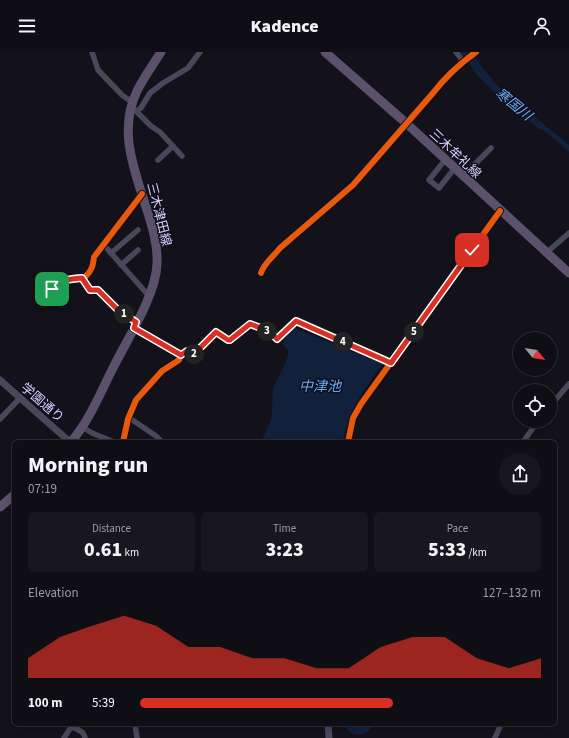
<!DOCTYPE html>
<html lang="en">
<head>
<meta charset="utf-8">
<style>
  body { margin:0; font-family:"Source Sans 3","Noto Sans JP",sans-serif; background:#17171d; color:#f1f3f6; height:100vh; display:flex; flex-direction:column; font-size:15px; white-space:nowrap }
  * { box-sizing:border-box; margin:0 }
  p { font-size:13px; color:#9b9ca0 }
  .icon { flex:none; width:22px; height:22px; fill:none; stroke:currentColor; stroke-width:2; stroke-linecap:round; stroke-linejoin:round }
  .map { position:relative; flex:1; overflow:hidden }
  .drawer { position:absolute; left:12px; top:388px; width:545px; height:286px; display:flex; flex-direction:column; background:#0e0e14; border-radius:6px; box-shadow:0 2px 6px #0003,0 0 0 1px #2e2e34 }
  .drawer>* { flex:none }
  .needle { width:26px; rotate:120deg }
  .controls { position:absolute; left:513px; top:280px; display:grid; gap:8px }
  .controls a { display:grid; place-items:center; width:44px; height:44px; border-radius:50%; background:#0e0e14; box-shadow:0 2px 6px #0003,0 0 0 1px #2e2e34; font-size:20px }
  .pin { position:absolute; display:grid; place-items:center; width:34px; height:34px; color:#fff; margin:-17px; border-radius:8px; box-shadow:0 2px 6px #0006 }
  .km { position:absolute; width:20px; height:20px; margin:-10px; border-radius:50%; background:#222; color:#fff; font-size:11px; line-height:20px; text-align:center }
  .round { display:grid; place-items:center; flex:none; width:42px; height:42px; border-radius:21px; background:#17171d }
  .summary { display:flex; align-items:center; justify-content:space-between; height:68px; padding:0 16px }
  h1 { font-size:22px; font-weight:800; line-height:30px }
  .stats { display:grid; grid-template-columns:repeat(3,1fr); gap:6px; height:68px; padding:4px 16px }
  .stats div { display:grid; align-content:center; border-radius:6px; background:#17171d; text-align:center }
  .stats b { font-size:20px; font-weight:800 }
  .stats small { font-size:11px; font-weight:400 }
  .stats p { font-size:11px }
  .chart { height:112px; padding:8px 16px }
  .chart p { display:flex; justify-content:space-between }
  .chart svg { width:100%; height:72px; margin-top:4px; fill:#d93025; opacity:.7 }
  ul { padding:0 16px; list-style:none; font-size:13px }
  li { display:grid; grid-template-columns:64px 48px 1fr; align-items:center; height:30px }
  li i { height:10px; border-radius:5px; background:#d93025 }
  header { display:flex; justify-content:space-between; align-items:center; height:52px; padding:0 16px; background:#0e0e14; font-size:18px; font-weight:800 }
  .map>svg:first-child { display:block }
  .water { fill:#11203b }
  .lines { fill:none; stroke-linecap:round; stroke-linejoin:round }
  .path { stroke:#4c5863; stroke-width:1; stroke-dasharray:2 3; stroke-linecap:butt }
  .minor { stroke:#49475a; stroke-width:5.5 }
  .tertiary { stroke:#49475a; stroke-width:7 }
  .primary { stroke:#5b516b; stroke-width:9 }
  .cycleway-casing { stroke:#110e1d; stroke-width:8 }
  .cycleway { stroke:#e8590c; stroke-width:6 }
  .route-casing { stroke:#fff; stroke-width:8 }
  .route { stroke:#d93025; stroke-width:5 }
  .labels { text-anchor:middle; stroke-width:3; stroke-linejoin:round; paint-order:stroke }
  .street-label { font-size:13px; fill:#d5cffb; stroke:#110e1d }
  .water-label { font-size:14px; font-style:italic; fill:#67acf1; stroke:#110e1d }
</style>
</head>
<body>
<header><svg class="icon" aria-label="menu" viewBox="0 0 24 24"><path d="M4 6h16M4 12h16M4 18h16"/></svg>Kadence<svg class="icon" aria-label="person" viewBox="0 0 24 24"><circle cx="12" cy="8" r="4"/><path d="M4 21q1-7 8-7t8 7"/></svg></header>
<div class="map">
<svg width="569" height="686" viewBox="0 0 569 686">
  <rect width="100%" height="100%" fill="#13121a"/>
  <g class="water">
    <path d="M460 0H471L485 19 499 35 569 93V100C559 92 551 81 538 76L495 41 479 25Z"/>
    <path d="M294 276 383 312C365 336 348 360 343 390H262C264 380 271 372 272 363 273 353 271 345 274 335 279 323 286 312 289 299L284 294 283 288Z"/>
    <path d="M343 672H373C368 686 350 686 343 672Z"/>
  </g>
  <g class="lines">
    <polyline class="path" points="187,299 193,302 216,281 228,288 230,287 250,272 269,279 277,287 292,273"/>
    <g class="minor">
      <polyline points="92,0 98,18 122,43 132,50"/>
      <polyline points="456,0 463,9"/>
      <polyline points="130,59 136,59 141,56 150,41 163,31 188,16 200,0"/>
      <polyline points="136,59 151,74 160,80 182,104"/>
      <polyline points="158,108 173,94"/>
      <polyline points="445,108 429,128 439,136 454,117"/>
      <polyline points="462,125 491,96"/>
      <polyline points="103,192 149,244"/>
      <polyline points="111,201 138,178"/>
      <polyline points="546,201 569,181"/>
      <polyline points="121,213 138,198"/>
      <path d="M261 221C264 211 273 205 280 196L353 133 433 41C446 24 458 13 476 0"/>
      <polyline points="82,226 90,238 99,238 118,258 136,271"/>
      <path d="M52 237 65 228 72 226 85 225C92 219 93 213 94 205L142 142"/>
      <polyline points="296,269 391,311"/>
      <polyline points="550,354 569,332"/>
      <polyline points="128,365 156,384 162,390"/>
      <polyline points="0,367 20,346"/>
      <polyline points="82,375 92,381 114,390"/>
      <polyline points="123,390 128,367 136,348 162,319 179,308 181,303 133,276"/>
      <polyline points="348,390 353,366 361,352 500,159"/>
      <polyline points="523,390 538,369"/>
      <polyline points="135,672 137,686"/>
      <path d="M72 675C78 678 84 679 85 686"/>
      <polyline points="64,686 73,672"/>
      <polyline points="495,686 501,672"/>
    </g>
    <g class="tertiary">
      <polyline points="0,328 70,390"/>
      <polyline points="328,672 329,686"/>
    </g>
    <g class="primary">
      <polyline points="325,0 406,71 569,221"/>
      <path d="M71 390C90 368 101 339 114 314 128 286 156 243 157 212 158 192 152 174 146 155 134 117 118 78 137 39 144 25 153 13 161 0"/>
      <polyline points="0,455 14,443"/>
    </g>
    <g class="cycleway-casing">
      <g id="cycleway">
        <path d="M261 221C264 211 273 205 280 196L353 133 433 41C446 24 458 13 476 0"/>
        <path d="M52 237 65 228 72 226 85 225C92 219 93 213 94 205L142 142"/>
        <polyline points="123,390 128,367 136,348 162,319 179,308 181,303 133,276"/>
        <polyline points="348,390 353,366 361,352 500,159"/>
      </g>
    </g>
    <use href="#cycleway" class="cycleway"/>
  </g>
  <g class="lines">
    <g class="route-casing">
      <path id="route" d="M52 237C63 228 68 227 82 226L90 238H98L118 258 136 270 134 276 181 303 187 299 194 302 216 280 228 288H230L250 272 269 279 277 287 296 269 391 311 472 198"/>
    </g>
    <use href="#route" class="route"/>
  </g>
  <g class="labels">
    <g class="street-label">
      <text transform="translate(456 101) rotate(43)" y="5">三木牟礼線</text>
      <text transform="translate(160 162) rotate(76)" y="5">三木津田線</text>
      <text transform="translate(43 350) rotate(41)" y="5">学園通り</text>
    </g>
    <g class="water-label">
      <text transform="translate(514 52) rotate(39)" y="5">寒国川</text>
      <text x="320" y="339">中津池</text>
    </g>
  </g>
</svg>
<div class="controls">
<a><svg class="needle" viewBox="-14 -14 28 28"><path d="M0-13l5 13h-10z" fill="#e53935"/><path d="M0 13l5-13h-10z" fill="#9b9ca0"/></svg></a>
<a><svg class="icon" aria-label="locate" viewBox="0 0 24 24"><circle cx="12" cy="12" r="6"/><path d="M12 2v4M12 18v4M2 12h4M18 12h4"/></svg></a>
</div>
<div class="pin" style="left:52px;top:237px;background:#1e9e55"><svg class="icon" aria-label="arrive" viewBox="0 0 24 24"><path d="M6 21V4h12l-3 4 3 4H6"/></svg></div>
<div class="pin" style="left:472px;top:198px;background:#d93025"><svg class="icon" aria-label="check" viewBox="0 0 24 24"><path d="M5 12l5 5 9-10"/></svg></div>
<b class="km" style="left:124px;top:262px">1</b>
<b class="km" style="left:194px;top:302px">2</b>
<b class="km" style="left:267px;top:279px">3</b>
<b class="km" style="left:343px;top:290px">4</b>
<b class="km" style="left:414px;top:280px">5</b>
<section class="drawer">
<div class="summary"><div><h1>Morning run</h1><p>07:19</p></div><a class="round"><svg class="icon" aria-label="share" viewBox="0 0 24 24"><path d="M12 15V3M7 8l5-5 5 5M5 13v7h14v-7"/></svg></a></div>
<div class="stats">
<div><p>Distance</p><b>0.61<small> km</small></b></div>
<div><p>Time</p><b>3:23</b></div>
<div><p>Pace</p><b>5:33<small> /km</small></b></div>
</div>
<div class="chart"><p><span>Elevation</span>127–132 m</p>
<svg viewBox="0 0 160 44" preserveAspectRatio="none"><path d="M0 44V32L10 19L20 12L30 6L40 12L50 25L60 25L70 32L80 32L90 38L100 38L110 25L120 19L130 19L140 32L150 38L160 32V44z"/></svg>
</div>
<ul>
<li><b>100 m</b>5:39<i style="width:63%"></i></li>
</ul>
</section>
</div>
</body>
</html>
